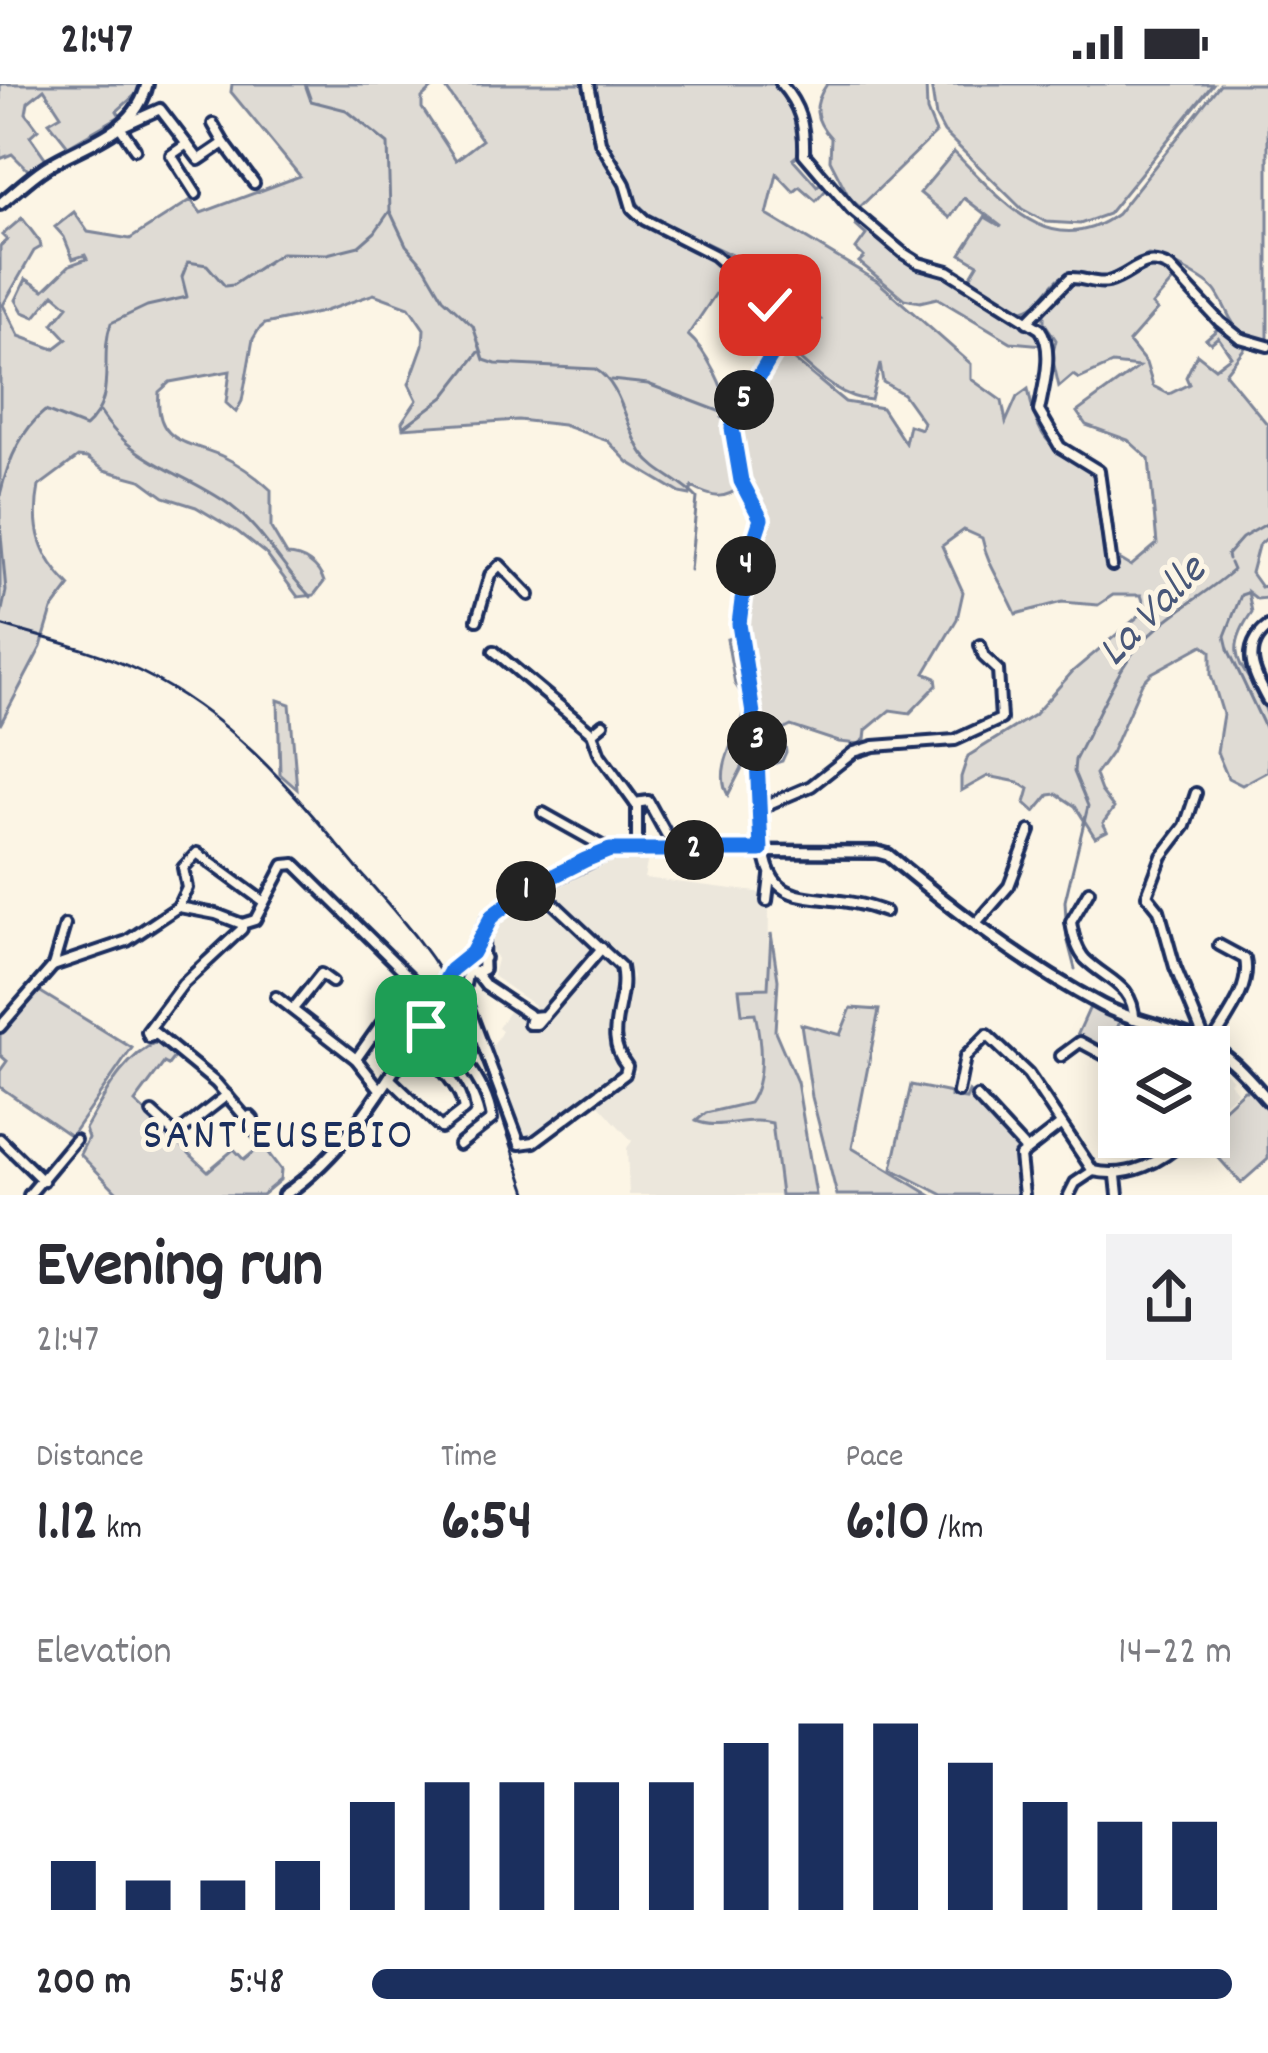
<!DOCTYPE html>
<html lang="en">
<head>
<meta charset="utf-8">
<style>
  body { margin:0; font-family:Dekko,sans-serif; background:#f2f2f3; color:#2b2b33; height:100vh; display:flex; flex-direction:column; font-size:45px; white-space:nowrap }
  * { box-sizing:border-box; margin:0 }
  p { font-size:39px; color:#7c7c81 }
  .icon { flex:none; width:66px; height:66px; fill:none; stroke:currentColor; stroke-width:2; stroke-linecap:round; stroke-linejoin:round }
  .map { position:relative; height:1111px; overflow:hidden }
  .panel { display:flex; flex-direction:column; background:#fff; flex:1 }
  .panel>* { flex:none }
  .buttons { position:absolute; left:1098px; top:942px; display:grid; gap:24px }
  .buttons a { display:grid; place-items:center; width:132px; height:132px; border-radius:0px; background:#fff; box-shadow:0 6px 30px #0003; font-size:60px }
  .pin { position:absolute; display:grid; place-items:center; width:102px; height:102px; color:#fff; margin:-51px; border-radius:24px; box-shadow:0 6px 18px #0006 }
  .km { position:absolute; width:60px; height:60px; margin:-30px; border-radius:50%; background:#222; color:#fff; font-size:33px; line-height:60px; text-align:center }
  .round { display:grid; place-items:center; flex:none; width:126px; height:126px; border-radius:0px; background:#f2f2f3 }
  .head { display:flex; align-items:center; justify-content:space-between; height:204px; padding:0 36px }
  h1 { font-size:66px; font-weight:700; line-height:90px }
  .stats { display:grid; grid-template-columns:repeat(3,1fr); gap:18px; height:204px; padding:12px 36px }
  .stats div { display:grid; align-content:center }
  .stats b { font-size:60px; font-weight:700 }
  .stats small { font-size:33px; font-weight:400 }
  .stats p { font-size:33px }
  .chart { height:336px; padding:24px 36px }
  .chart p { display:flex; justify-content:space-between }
  .chart svg { width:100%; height:216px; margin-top:12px; stroke:#1b2f5e; stroke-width:6 }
  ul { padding:0 36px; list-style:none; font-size:39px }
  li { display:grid; grid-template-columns:192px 144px 1fr; align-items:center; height:90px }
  li i { height:30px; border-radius:15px; background:#1b2f5e }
  .status { display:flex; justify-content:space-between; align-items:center; height:84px; padding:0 60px; background:#fff; direction:ltr }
  .status svg { height:33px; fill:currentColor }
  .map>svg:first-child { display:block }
  .built { fill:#ece7dc }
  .green { fill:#dfdbd4; stroke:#7d8599; stroke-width:3 }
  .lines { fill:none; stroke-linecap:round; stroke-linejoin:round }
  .stream { stroke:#767f94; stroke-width:3 }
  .minor-casing { stroke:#1b2f5e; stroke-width:16 }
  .tertiary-casing { stroke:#1b2f5e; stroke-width:18 }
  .minor { stroke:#fcf5e5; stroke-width:8 }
  .tertiary { stroke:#fcf5e5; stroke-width:9 }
  .rail { stroke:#1b2f5e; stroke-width:3 }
  .route-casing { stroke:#fff; stroke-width:24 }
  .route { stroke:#1a73e8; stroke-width:15 }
  .labels { text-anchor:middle; stroke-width:10; stroke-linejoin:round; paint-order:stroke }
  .water-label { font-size:45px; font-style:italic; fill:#485779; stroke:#fcf5e5 }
  .neighbourhood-label { font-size:45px; letter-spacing:3px; fill:#1b2f5e; stroke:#fcf5e5 }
</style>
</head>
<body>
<div class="status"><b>21:47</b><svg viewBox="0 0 49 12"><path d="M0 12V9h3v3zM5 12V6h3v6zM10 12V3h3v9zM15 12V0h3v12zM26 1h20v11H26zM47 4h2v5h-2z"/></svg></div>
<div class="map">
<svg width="1268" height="1111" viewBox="0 0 1268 1111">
  <rect width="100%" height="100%" fill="#fcf5e5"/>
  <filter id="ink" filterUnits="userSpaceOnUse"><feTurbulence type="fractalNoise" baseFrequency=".00833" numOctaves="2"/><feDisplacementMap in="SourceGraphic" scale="24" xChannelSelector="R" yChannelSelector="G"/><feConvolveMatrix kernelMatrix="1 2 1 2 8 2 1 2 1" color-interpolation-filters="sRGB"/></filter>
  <g filter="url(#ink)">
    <g class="built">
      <polygon points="648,774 644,794 757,808 769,820 768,905 755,929 759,949 759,1004 750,1019 706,1029 708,1042 748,1037 772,1039 781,1111 629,1111 627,1064 632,1057 598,1020 637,987 625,971 619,946 633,892 627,880 546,804 604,778"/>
      <polygon points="532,809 615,884 620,898 609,942 620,989 526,1053 521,1049 490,967 502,947 498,944 510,926 524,935 534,921 493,892 497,875 489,860 496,837 510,823"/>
      <polygon points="1209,974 1233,995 1230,998 1237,1008 1213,1029 1209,1029"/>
    </g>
    <g class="green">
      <polygon points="0,0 137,0 141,6 117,27 120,32 68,62 49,38 61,31 44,5 28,18 26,29 38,45 30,52 46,75 30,88 12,70 0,75"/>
      <path d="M232 0H437L422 14V24L456 76 482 56 443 0H586L600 67 624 103V118L633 131 713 174 729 190 688 251C707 267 724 304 729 328L722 334 734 344 781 265 845 318 882 324 905 359 909 341 921 345 923 338 903 310 883 298 880 280 871 316C837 315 810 283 785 262L795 252 808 263 813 256 809 252 821 236 812 229 807 235 795 224 802 213 796 216 769 196 758 208 717 168 736 173 647 131 636 117 629 94 607 60 593 0H775L793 29 800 69 793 75 817 102 821 99 826 106 816 117 800 103 794 108 777 90 767 131 877 197 971 280V295L1002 317 1006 338 1017 313 1028 305C1039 359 1049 362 1094 389L1106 467 1131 482 1157 460 1149 375 1128 356 1086 341 1077 328 1139 283 1112 280 1079 295 1073 291 1059 303 1052 272 1056 256 1044 238V227L1069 199 1107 203 1148 181 1164 186 1174 196 1152 221 1157 226 1129 258 1146 279 1153 302 1169 310 1189 300 1186 293 1197 270 1215 284 1231 272 1218 253 1211 259 1206 255 1220 243 1247 261 1225 289 1268 341V453L1258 462 1251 489 1261 503 1268 501V514L1257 515 1248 508 1252 528C1216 579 1253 584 1267 630 1268 646 1268 670 1268 687L1242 701 1228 694 1217 668 1223 630 1211 591V567L1203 561 1152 589 1142 599 1111 669 1095 691 1101 707 1114 724 1103 739 1107 747 1095 753 1075 722 1057 710 1049 711 1035 728 1025 719 1029 705 1018 698 988 692 961 707V693L968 672 1034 631 1073 587 1146 526 1141 511H1113L1098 521 1062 518 1016 530C1005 503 988 484 982 454L964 446 942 462 963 508 957 535 925 589 936 594 937 601 910 629 890 626 866 646 865 655 859 660 839 658 791 642 783 646 786 668 782 677 770 681 763 663 752 664 728 711C712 683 742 646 747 617L735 600 727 555 735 553V531L764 435 744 401C724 416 714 415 692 403L690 411 680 409 628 378 608 357 563 341 518 336 403 344 402 338 417 316 409 300 423 261 424 245 409 223 374 210 322 228 265 240 259 245 253 255 242 317 236 328 226 319 230 287 170 298 159 308C154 360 188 357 224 373 241 381 258 394 271 406V444L287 471C303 471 319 482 324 498L314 511 298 513 266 470 238 448 196 423 164 413 141 396 104 386 87 374 78 373 39 402C31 445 40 472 70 502L52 526 41 563 0 641V162L7 156 2 151 22 134 40 158 41 163 34 167 3 221 19 252 54 265 67 255 53 240 68 222 54 210 35 233 23 228 16 216 26 195 44 206 70 181 87 175 85 171 73 175 64 153 55 143 74 128 88 148 130 155 191 116 201 129 300 92 231 8Z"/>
      <path d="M827 0H926L927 27 936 49 860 123 850 115 830 76 831 54C814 36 812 21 827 0Z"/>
      <polygon points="931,0 1213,0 1108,130 1080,140 1046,138 1022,125 944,48 936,33"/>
      <path d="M1220 0H1268V258C1229 252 1234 235 1216 208 1208 196 1163 173 1148 171L1104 194C1095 193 1084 188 1075 188 1050 189 1044 225 1021 226L969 195 978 180 961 170 985 133 1002 143 964 114 950 134 920 109 954 68C1000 113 1049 180 1117 130Z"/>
      <polygon points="857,135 892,168 949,192 1036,247 1044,255 1043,261 1011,258 937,214 920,218 904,215 859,178 864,173 856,165 866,151 856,142"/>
      <polygon points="278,616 290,620 297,705 280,690"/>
      <path d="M771 849 778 896 775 947 797 998 816 1111H781L772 1039C746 1032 720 1047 696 1037L706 1029 749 1019C766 995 761 957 755 929L742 930 739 905 768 904Z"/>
      <polygon points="39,907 132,964 71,1052 0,1003 0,987 7,977 0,971 0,948"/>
      <polygon points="1090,923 1120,937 1117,945 1129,953 1125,947 1128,941 1135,952 1131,956 1136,951 1131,939 1143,945 1143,953 1131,963 1119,963 1119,977 1111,973 1112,969 1077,952"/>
      <polygon points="851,924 879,926 852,1064 930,1111 837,1111 812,1013 801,940 840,951"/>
      <path d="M158 958 175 972 168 981 164 979 135 1018 208 1087 234 1065 244 1076 262 1061 281 1086 280 1096 262 1111H120L80 1070 88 1054 85 1045C104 1013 122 973 158 958Z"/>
      <polygon points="911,1001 951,1009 951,1013 966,1015 969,1008 1021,1064 1016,1078 1021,1111 943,1111 892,1085"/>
      <polygon points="1244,1006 1249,1006 1268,1027 1268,1075 1241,1099 1200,1053 1209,1053 1209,1038"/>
    </g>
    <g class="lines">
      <g class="stream">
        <path d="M305 0 311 17 346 26 388 60 390 127 406 161 425 183 443 214 473 242 484 276 496 280 595 285C622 300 626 345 643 370 658 390 681 396 697 414L690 486"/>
        <polyline points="611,296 648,300 729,331"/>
        <path d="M100 328C134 381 183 387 230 421 264 446 281 484 311 513"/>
        <polyline points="405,342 444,313 479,268"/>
        <path d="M0 411C7 381 20 347 45 327L85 343C119 314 98 275 111 239L147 222 187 213 182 193 188 178 207 181 225 202 233 201 281 169 327 170 359 162 375 148 389 128"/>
        <polyline points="0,440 6,507 0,536"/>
        <polyline points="1228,475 1227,471 1242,454 1268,439"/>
        <polyline points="1247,509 1241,511 1225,552 1228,565 1268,650"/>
        <path d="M1075 885 1067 854 1065 817 1088 722 1074 688 1075 676C1092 643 1107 607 1127 577 1152 539 1199 516 1233 486L1230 479"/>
      </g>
      <g class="minor-casing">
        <g id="minor">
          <polyline points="589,0 600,58 625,100 632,124 645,136 714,171 770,221 781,256 735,332 732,354 741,396 761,435 747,478 739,540 756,649 758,718 762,726"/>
          <path d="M781 0C800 22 805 41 804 70L852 126 903 169 919 179 948 187 1040 245C1055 265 1043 305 1039 327L1060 363 1099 387 1112 482"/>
          <polyline points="213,40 224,59"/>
          <polyline points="187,60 171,71 196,110"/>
          <polyline points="135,65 120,43 160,25 199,76 224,59 254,99"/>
          <path d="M1027 238 1070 194C1083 193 1095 201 1108 198 1134 191 1142 168 1170 184L1220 238 1240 254 1268 262"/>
          <polyline points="477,536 490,491 500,481 529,511"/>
          <polyline points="494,567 592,649 600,671 637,722 637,766"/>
          <polyline points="592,649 603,640"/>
          <polyline points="1196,709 1185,742 1162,772 1147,811 1159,826 1175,883 1203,951 1202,957"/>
          <polyline points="635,719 648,717 675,766"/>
          <polyline points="543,729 611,767"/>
          <path d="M1089 807 1071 838C1073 851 1076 865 1085 875 1106 896 1134 901 1134 935"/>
          <polyline points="767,817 770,792"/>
          <polyline points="178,823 187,804 183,784 197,769 264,818"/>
          <polyline points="179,823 216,830 242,840"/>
          <path d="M885 828C809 798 760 844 762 726L771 719 811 702 854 668 874 662 955 656 1001 635 998 586 984 573 980 561"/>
          <polyline points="976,840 1009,802 1030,747"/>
          <polyline points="53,882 127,857 178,823"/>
          <path d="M468 886 464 906 467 919 520 1060 534 1058 625 990 627 982C600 949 629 919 621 883L536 803"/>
          <polyline points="476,889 486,902 528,930"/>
          <polyline points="276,913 356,975 379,1004"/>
          <polyline points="293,925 321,890 332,898"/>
          <polyline points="544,932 531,933 529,940 537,940 602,864"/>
          <path d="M422 939C454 960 486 996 492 1035L459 1061"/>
          <polyline points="0,943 53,882 65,841"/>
          <polyline points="155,949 216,999 247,1035"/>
          <polyline points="154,951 149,953 147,948 183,900 242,845 242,840 255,836 284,781 295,780 434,917"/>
          <path d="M1210 962C1224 937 1252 905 1245 875L1219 861"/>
          <polyline points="1140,963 1152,955 1159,944"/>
          <polyline points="1061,972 1080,958 1119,979"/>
          <polyline points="356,975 383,937"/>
          <path d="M389 994 441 1044 464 1026C461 999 431 975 412 956"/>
          <path d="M958 1008 965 973 987 951 1028 990 1093 1087C1131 1095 1161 1078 1189 1053"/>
          <polyline points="977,1013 1026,1066"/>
          <polyline points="152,1029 176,1051 227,1011"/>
          <polygon points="250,1032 253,1035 250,1039 247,1035"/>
          <polyline points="250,1039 263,1058"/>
          <polyline points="0,1055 43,1097"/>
          <polyline points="1116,1092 1118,1111"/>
          <polyline points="29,1111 75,1056"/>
          <polyline points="1024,1111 1020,1072 1060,1041"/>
          <polyline points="1069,1111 1075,1099 1093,1087"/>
        </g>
      </g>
      <g class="tertiary-casing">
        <g id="tertiary">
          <path d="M0 120C15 108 29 94 46 83 83 59 136 50 147 0"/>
          <path d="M1268 543C1240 564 1254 591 1268 616"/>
          <polyline points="482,856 483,885 474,889 466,883 471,870 484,874"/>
          <path d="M473 869 487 837 511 815 611 767 877 768 888 771C954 826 1024 880 1101 921 1135 939 1173 942 1206 959 1230 972 1250 996 1268 1016"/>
          <path d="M284 1111C340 1073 381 1009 415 952 431 925 440 892 466 874"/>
        </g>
      </g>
      <use href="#minor" class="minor"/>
      <use href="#tertiary" class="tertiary"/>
      <path class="rail" d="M0 541C47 555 95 566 139 587 234 633 295 710 361 789 397 830 435 871 459 921 488 981 506 1048 528 1111"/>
    </g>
  </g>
  <g class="lines" filter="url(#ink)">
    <g class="route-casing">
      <polyline id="route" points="426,942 422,939 451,886 472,869 492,832 526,806 585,776 610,766 761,766 756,649 739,540 747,478 761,435 741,397 732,344 735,332 781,256 770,221"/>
    </g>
    <use href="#route" class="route"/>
  </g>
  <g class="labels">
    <g class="water-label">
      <text transform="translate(1149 524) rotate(-46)" y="16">La Valle</text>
    </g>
    <g class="neighbourhood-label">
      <text x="279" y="1063">SANT'EUSEBIO</text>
    </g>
  </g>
</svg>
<div class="buttons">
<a><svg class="icon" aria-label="layers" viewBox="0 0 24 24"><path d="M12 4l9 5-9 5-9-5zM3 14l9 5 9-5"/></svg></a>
</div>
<div class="pin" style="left:426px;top:942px;background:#1e9e55"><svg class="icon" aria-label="arrive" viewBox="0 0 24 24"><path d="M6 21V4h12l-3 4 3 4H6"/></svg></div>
<div class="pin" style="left:770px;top:221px;background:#d93025"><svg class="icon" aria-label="check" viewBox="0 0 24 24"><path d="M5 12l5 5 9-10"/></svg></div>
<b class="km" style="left:526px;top:807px">1</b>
<b class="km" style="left:694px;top:766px">2</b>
<b class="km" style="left:757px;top:657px">3</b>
<b class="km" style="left:746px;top:482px">4</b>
<b class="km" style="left:744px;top:316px">5</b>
</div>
<section class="panel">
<div class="head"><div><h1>Evening run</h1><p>21:47</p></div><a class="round"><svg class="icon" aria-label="share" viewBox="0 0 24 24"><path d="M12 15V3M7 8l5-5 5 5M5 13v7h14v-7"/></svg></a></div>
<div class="stats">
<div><p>Distance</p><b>1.12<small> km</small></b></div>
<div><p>Time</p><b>6:54</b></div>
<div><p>Pace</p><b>6:10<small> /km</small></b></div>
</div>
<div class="chart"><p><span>Elevation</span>14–22 m</p>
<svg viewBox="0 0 160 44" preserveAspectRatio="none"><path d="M5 44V34M15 44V38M25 44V38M35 44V34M45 44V22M55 44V18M65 44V18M75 44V18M85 44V18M95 44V10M105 44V6M115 44V6M125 44V14M135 44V22M145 44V26M155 44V26"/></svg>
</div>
<ul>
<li><b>200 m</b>5:48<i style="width:100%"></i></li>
</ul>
</section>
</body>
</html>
